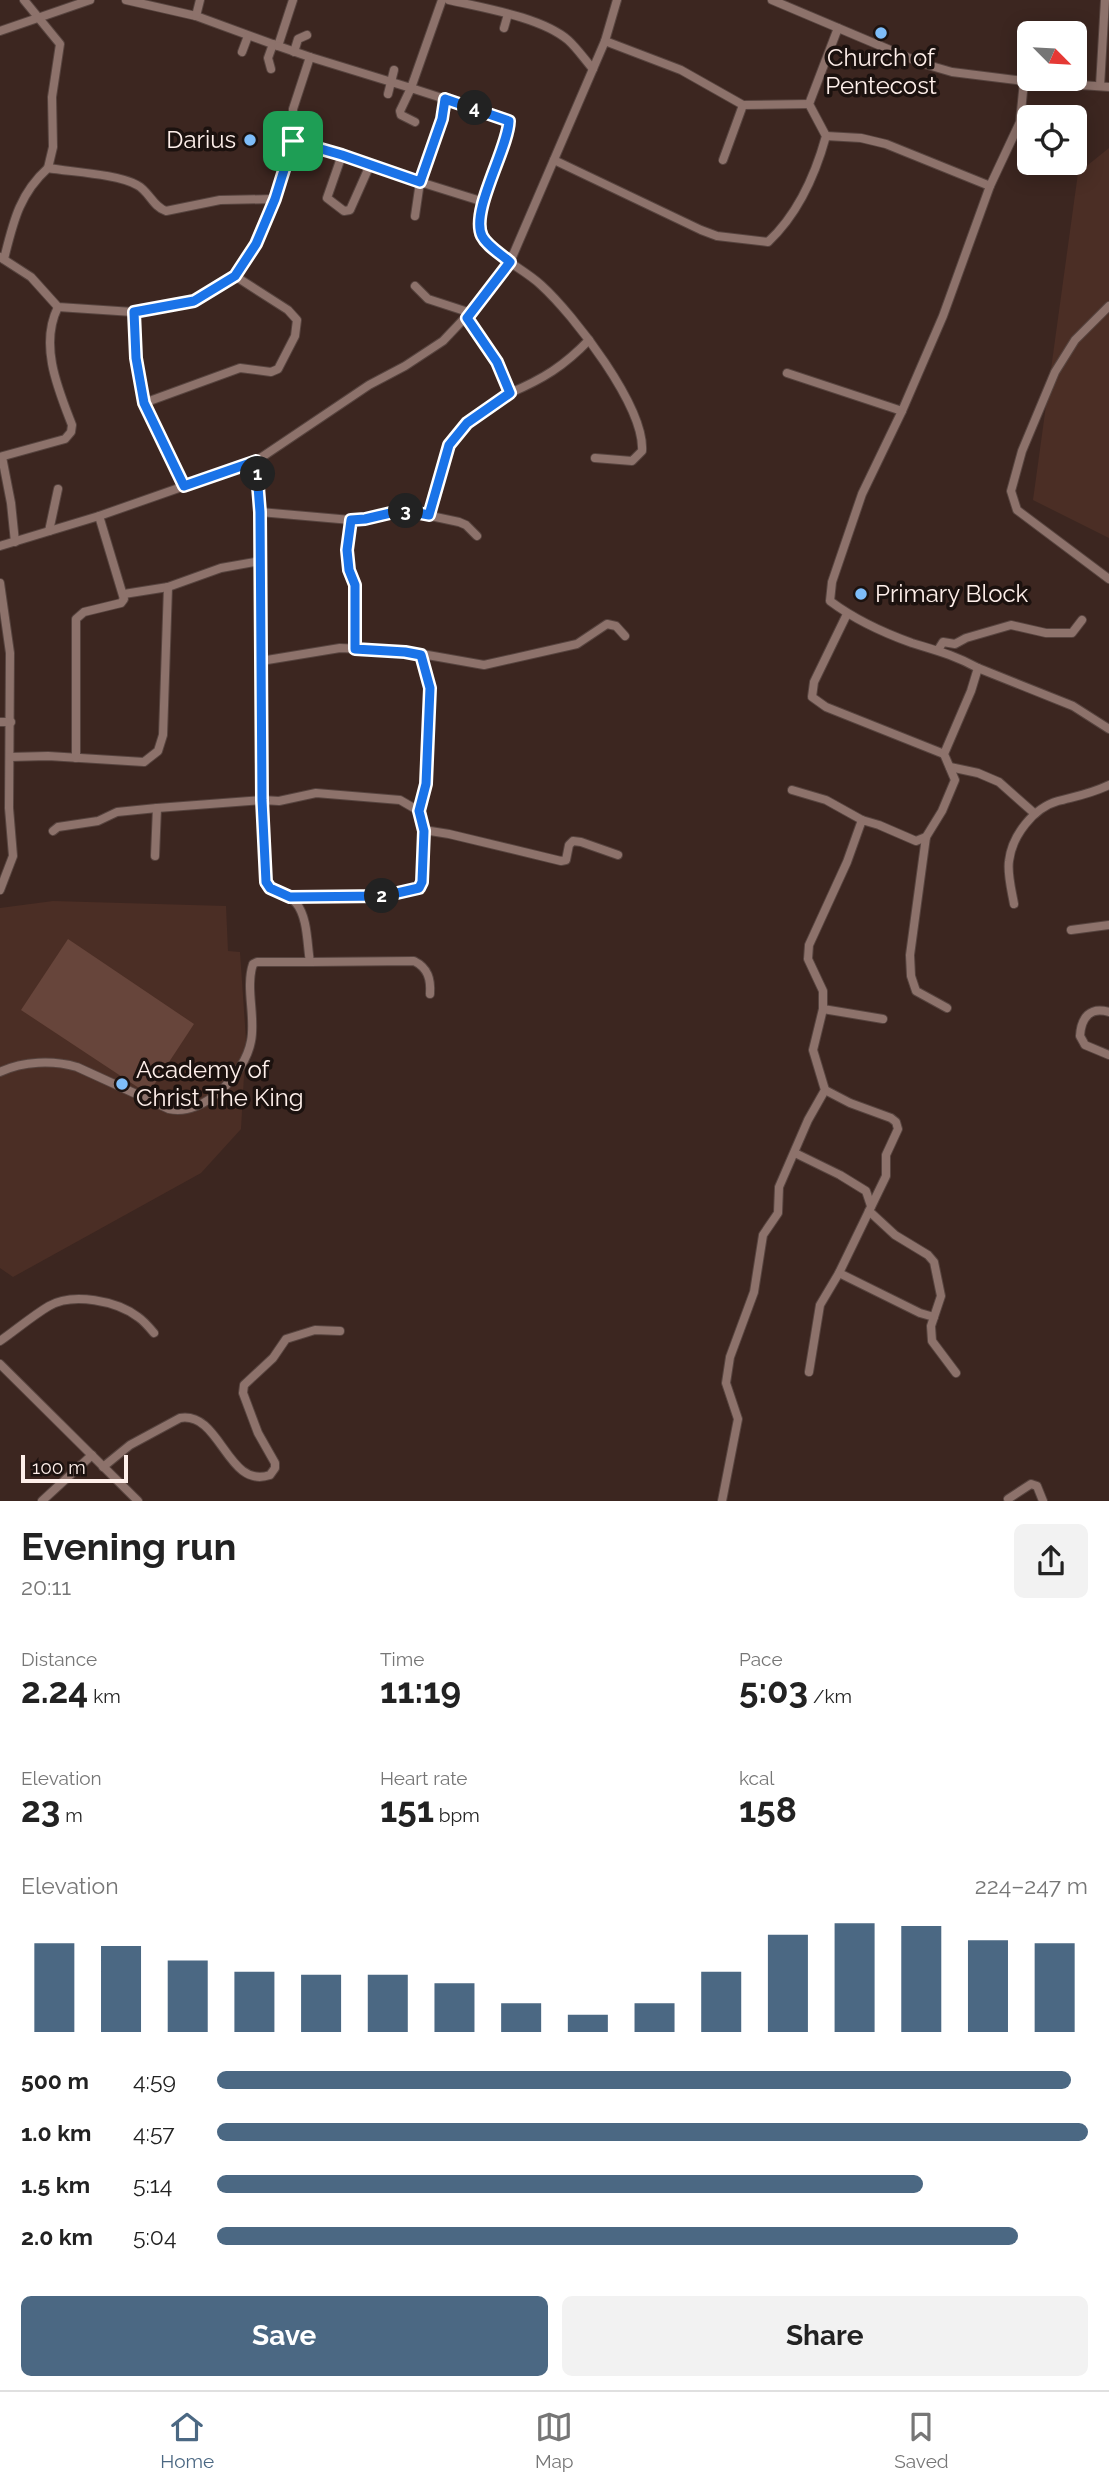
<!DOCTYPE html>
<html lang="en">
<head>
<meta charset="utf-8">
<style>
  body { margin:0; font-family:Raleway,sans-serif; background:#f2f2f2; color:#222; height:100vh; display:flex; flex-direction:column; font-size:26px; white-space:nowrap }
  * { box-sizing:border-box; margin:0 }
  p { font-size:23px; color:#767676 }
  .icon { flex:none; width:38px; height:38px; fill:none; stroke:currentColor; stroke-width:2; stroke-linecap:round; stroke-linejoin:round }
  .map { position:relative; height:1501px; overflow:hidden }
  .drawer { display:flex; flex-direction:column; background:#fff; flex:1 }
  .drawer>* { flex:none }
  .needle { width:46px; rotate:114deg }
  .controls { position:absolute; left:1017px; top:21px; display:grid; gap:14px }
  .controls a { display:grid; place-items:center; width:70px; height:70px; border-radius:10px; background:#fff; box-shadow:0 4px 18px #0003; font-size:35px }
  .scale { position:absolute; left:21px; bottom:18px; width:107px; box-sizing:border-box; padding-left:7px; border:4px solid #feefea; border-top:0; font-size:19px; line-height:24px; white-space:nowrap; color:#feefea; -webkit-text-stroke:5px #1c120f; paint-order:stroke }
  .pin { position:absolute; display:grid; place-items:center; width:60px; height:60px; color:#fff; margin:-30px; border-radius:14px; box-shadow:0 4px 10px #0006 }
  .km { position:absolute; width:35px; height:35px; margin:-18px; border-radius:50%; background:#222; color:#fff; font-size:19px; line-height:35px; text-align:center }
  .round { display:grid; place-items:center; flex:none; width:74px; height:74px; border-radius:10px; background:#f2f2f2 }
  .head { display:flex; align-items:center; justify-content:space-between; height:119px; padding:0 21px }
  h1 { font-size:38px; font-weight:700; line-height:52px }
  .figures { display:grid; grid-template-columns:repeat(3,1fr); gap:10px; height:119px; padding:7px 21px }
  .figures div { display:grid; align-content:center }
  .figures b { font-size:35px; font-weight:700 }
  .figures small { font-size:19px; font-weight:400 }
  .figures p { font-size:19px }
  .chart { height:196px; padding:14px 21px }
  .chart p { display:flex; justify-content:space-between }
  .chart svg { width:100%; height:126px; margin-top:7px; stroke:#4b6883; stroke-width:6 }
  .primary-button { display:flex; gap:14px; margin-top:auto; padding:14px 21px }
  .primary-button a { flex:1; height:80px; border-radius:10px; background:#4b6883; color:#fff; font-size:28px; font-weight:700; line-height:80px; text-align:center }
  .primary-button a+a { background:#f2f2f2; color:#222 }
  ul { padding:0 21px; list-style:none; font-size:23px }
  li { display:grid; grid-template-columns:112px 84px 1fr; align-items:center; height:52px }
  li i { height:18px; border-radius:9px; background:#4b6883 }
  .tab-bar { display:flex; justify-content:space-around; align-items:center; height:98px; border-top:2px solid #e0e0e0; background:#fff; font-size:19px; color:#767676 }
  .tab-bar a { display:grid; justify-items:center; gap:4px }
  .tab-bar .active { color:#4b6883 }
  .map>svg:first-child { display:block }
  .built { fill:#4b2e25 }
  .green { fill:#67453b }
  .lines { fill:none; stroke-linecap:round; stroke-linejoin:round }
  .minor-casing { stroke:#57443f; stroke-width:10 }
  .minor { stroke:#8d726b; stroke-width:8 }
  .route-casing { stroke:#fff; stroke-width:14 }
  .route { stroke:#1a73e8; stroke-width:9 }
  .poi-dot { fill:#7ebdf9; stroke:#1c120f; stroke-width:2.5 }
  .labels { text-anchor:middle; stroke-width:7; stroke-linejoin:round; paint-order:stroke }
  .poi-label { font-size:24px; fill:#feefea; stroke:#1c120f; text-anchor:start }
</style>
</head>
<body>
<div class="map">
<svg width="1109" height="1501" viewBox="0 0 1109 1501">
  <rect width="100%" height="100%" fill="#3c2620"/>
  <g class="built">
    <polygon points="1109,148 1109,538 1033,500 1078,173"/>
    <polygon points="53,901 226,906 228,951 240,952 246,1040 241,1129 201,1173 13,1277 0,1268 0,908"/>
  </g>
  <polygon class="green" points="68,939 194,1024 148,1094 21,1010"/>
  <g class="lines">
    <g class="minor-casing">
      <g id="minor">
        <polyline points="24,0 60,44 52,97 53,147 48,168"/>
        <polyline points="126,0 196,16 278,46 293,0"/>
        <path d="M449 0C483 8 541 17 568 40 577 48 585 60 593 69"/>
        <polyline points="772,0 921,63 952,72 1024,81 1109,87"/>
        <polyline points="196,16 200,0"/>
        <polyline points="504,28 508,14"/>
        <polyline points="0,31 90,0"/>
        <polyline points="605,41 681,70 743,105 809,104"/>
        <polyline points="242,52 248,36"/>
        <polyline points="294,52 298,39 307,35"/>
        <polyline points="310,57 411,88 442,0"/>
        <polyline points="271,69 268,58 273,44"/>
        <polyline points="1100,86 1105,0"/>
        <polyline points="388,94 394,70"/>
        <polyline points="826,136 861,138 886,144 990,186"/>
        <polyline points="293,141 342,155 420,182 442,119 445,99 411,88 400,111 401,115 415,122"/>
        <polyline points="342,155 327,198 344,211 350,210 370,165"/>
        <path d="M554 160 701 230 717 236 768 242C798 214 815 176 826 136L809 104 838 28"/>
        <polyline points="723,160 743,105"/>
        <path d="M484 202C482 213 477 228 483 238 497 258 524 269 541 285 574 315 645 407 642 451L632 461 595 458"/>
        <polyline points="415,216 420,182 484,202 509,128 509,121 503,117 445,99"/>
        <polyline points="0,257 31,277 58,307 133,312 137,358 144,403 184,486"/>
        <path d="M4 259C13 223 19 194 48 168 71 172 118 174 137 185 149 191 153 207 166 211L220 200 275 199"/>
        <polyline points="415,286 428,299 471,313"/>
        <polyline points="1109,306 1075,340 1055,372 1022,451 1011,491 1017,510 1109,579"/>
        <polyline points="133,312 194,301 235,276 256,244 275,199 293,141 293,109 310,57 278,46"/>
        <polyline points="787,373 902,411"/>
        <path d="M510 393C543 379 564 366 589 340"/>
        <polyline points="144,403 240,368 271,372 278,369 295,336 297,320 288,310 235,276"/>
        <path d="M0 457 65 439 71 432 72 425C58 389 39 345 58 307"/>
        <polyline points="2,457 11,503 15,542"/>
        <polyline points="260,512 351,520 365,519 403,510 459,522 466,525 477,536"/>
        <polyline points="429,515 449,445 467,423 510,393 497,362 467,318"/>
        <polyline points="351,520 347,550 349,570 355,585 355,649"/>
        <polyline points="49,531 58,489"/>
        <polyline points="0,546 99,516 256,461 369,385 405,366 443,341 479,303 510,262 605,41 617,0"/>
        <polyline points="0,583 10,653 9,808 13,856 0,890"/>
        <polyline points="124,594 168,587 221,568 260,561"/>
        <polyline points="847,614 814,682 812,697 826,707 944,754"/>
        <polyline points="938,650 943,642 955,644 966,638 1011,625 1046,633 1072,633 1082,620"/>
        <polyline points="421,655 430,688 426,784 419,811 424,830 449,834 561,861 566,860 569,845 573,841 581,842 618,855"/>
        <polyline points="261,661 340,648 405,651 484,665 577,644 607,624 616,626 625,636"/>
        <polyline points="978,668 1073,706 1109,729"/>
        <polyline points="0,722 11,722"/>
        <polyline points="10,757 48,756 144,762 158,751 163,735 168,587"/>
        <polyline points="76,758 76,619 84,612 121,603 124,599 99,516"/>
        <polyline points="950,767 978,773 999,782 1034,813"/>
        <polyline points="792,790 826,800 862,820"/>
        <polyline points="53,831 58,827 98,821 117,812 157,808 262,800 279,801 316,793 400,800 419,811"/>
        <polyline points="155,856 157,808"/>
        <polyline points="290,897 384,896 419,888 422,882 424,830"/>
        <path d="M1014 904C1012 892 1007 874 1009 861 1012 836 1033 808 1058 801 1077 796 1090 794 1109 785"/>
        <polyline points="1071,930 1109,925"/>
        <path d="M310 962 414 961C428 968 431 979 430 994"/>
        <path d="M947 1008 916 991 911 976 910 955 926 837 942 811 955 780 944 754 971 691 978 668C954 655 938 651 912 643 884 633 854 619 830 601L832 582 862 494 902 411 943 316 990 186 1020 122 1024 81"/>
        <polyline points="823,1009 883,1019"/>
        <path d="M1109 1012C1090 1006 1081 1018 1080 1036L1085 1045 1109 1055"/>
        <path d="M0 1072C23 1061 53 1060 77 1067L169 1109C204 1117 245 1074 251 1041 256 1017 245 988 253 964L257 962H310C307 945 308 917 296 903 281 886 269 897 264 869L260 621V512L256 461"/>
        <polyline points="795,1153 840,1175 866,1191 871,1206"/>
        <polyline points="869,1211 895,1235 928,1255 934,1262 941,1296 931,1326 932,1341 956,1373"/>
        <polyline points="839,1273 920,1313 934,1317"/>
        <path d="M0 1341C16 1330 32 1316 49 1306 73 1292 117 1301 138 1317 144 1321 149 1327 154 1333"/>
        <polyline points="0,1364 138,1501"/>
        <polyline points="809,1372 820,1305 839,1273 886,1176 886,1155 898,1129 896,1122 891,1118 850,1103 825,1090"/>
        <path d="M103 1467 130 1445 180 1418C221 1411 227 1490 270 1475L275 1468V1463L258 1433 243 1393 244 1385 273 1358 286 1339 315 1330 340 1331"/>
        <polyline points="1008,1499 1031,1484 1037,1486 1043,1501"/>
        <polyline points="42,1501 92,1455"/>
        <polyline points="722,1501 738,1419 726,1383 730,1357 754,1292 763,1235 778,1213 779,1187 808,1120 825,1090 813,1050 823,1009 823,991 808,959 809,945 847,862 862,820 879,825 916,841 926,837"/>
      </g>
    </g>
    <use href="#minor" class="minor"/>
  </g>
  <g class="lines">
    <g class="route-casing">
      <path id="route" d="M445 99 509 121C508 149 470 211 482 236 487 246 501 254 510 262L467 318 497 362 510 393 467 423 449 445 429 515 403 510 365 519 351 520 347 550 349 570 355 585V649L405 652 421 655 430 688 426 784 419 811 424 831 422 882 419 888 384 896 290 897 270 888 266 882 262 800 260 512 256 461 184 486 144 403 136 358 134 312 194 301 235 276 256 244 275 199 293 141 342 155 420 182 442 119Z"/>
    </g>
    <use href="#route" class="route"/>
  </g>
  <g class="poi-dot">
    <circle cx="881" cy="33" r="7"/>
    <circle cx="250" cy="140" r="7"/>
    <circle cx="861" cy="594" r="7"/>
    <circle cx="122" cy="1084" r="7"/>
  </g>
  <g class="labels">
    <g class="poi-label">
      <text x="881" y="66" text-anchor="middle">Church of<tspan x="881" dy="28">Pentecost</tspan></text>
      <text x="236" y="148" text-anchor="end">Darius</text>
      <text x="875" y="602">Primary Block</text>
      <text x="136" y="1078">Academy of<tspan x="136" dy="28">Christ The King</tspan></text>
    </g>
  </g>
</svg>
<div class="controls">
<a><svg class="needle" viewBox="-14 -14 28 28"><path d="M0-13l5 13h-10z" fill="#e53935"/><path d="M0 13l5-13h-10z" fill="#767676"/></svg></a>
<a><svg class="icon" aria-label="locate" viewBox="0 0 24 24"><circle cx="12" cy="12" r="6"/><path d="M12 2v4M12 18v4M2 12h4M18 12h4"/></svg></a>
</div>
<div class="scale">100 m</div>
<div class="pin" style="left:293px;top:141px;background:#1e9e55"><svg class="icon" aria-label="arrive" viewBox="0 0 24 24"><path d="M6 21V4h12l-3 4 3 4H6"/></svg></div>
<b class="km" style="left:258px;top:474px">1</b>
<b class="km" style="left:382px;top:896px">2</b>
<b class="km" style="left:406px;top:511px">3</b>
<b class="km" style="left:475px;top:108px">4</b>
</div>
<section class="drawer">
<div class="head"><div><h1>Evening run</h1><p>20:11</p></div><a class="round"><svg class="icon" aria-label="share" viewBox="0 0 24 24"><path d="M12 15V3M7 8l5-5 5 5M5 13v7h14v-7"/></svg></a></div>
<div class="figures">
<div><p>Distance</p><b>2.24<small> km</small></b></div>
<div><p>Time</p><b>11:19</b></div>
<div><p>Pace</p><b>5:03<small> /km</small></b></div>
</div>
<div class="figures">
<div><p>Elevation</p><b>23<small> m</small></b></div>
<div><p>Heart rate</p><b>151<small> bpm</small></b></div>
<div><p>kcal</p><b>158</b></div>
</div>
<div class="chart"><p><span>Elevation</span>224–247 m</p>
<svg viewBox="0 0 160 44" preserveAspectRatio="none"><path d="M5 44V13M15 44V14M25 44V19M35 44V23M45 44V24M55 44V24M65 44V27M75 44V34M85 44V38M95 44V34M105 44V23M115 44V10M125 44V6M135 44V7M145 44V12M155 44V13"/></svg>
</div>
<ul>
<li><b>500 m</b>4:59<i style="width:98%"></i></li>
<li><b>1.0 km</b>4:57<i style="width:100%"></i></li>
<li><b>1.5 km</b>5:14<i style="width:81%"></i></li>
<li><b>2.0 km</b>5:04<i style="width:92%"></i></li>
</ul>
<div class="primary-button"><a>Save</a><a>Share</a></div>
</section>
<nav class="tab-bar">
<a class="active"><svg class="icon" aria-label="home" viewBox="0 0 24 24"><path d="M3 11l9-7 9 7M6 9v11h12V9"/></svg>Home</a>
<a><svg class="icon" aria-label="map" viewBox="0 0 24 24"><path d="M3 6l6-2 6 2 6-2v14l-6 2-6-2-6 2zM9 4v14M15 6v14"/></svg>Map</a>
<a><svg class="icon" aria-label="saved" viewBox="0 0 24 24"><path d="M7 4h10v16l-5-4-5 4z"/></svg>Saved</a>
</nav>
</body>
</html>
